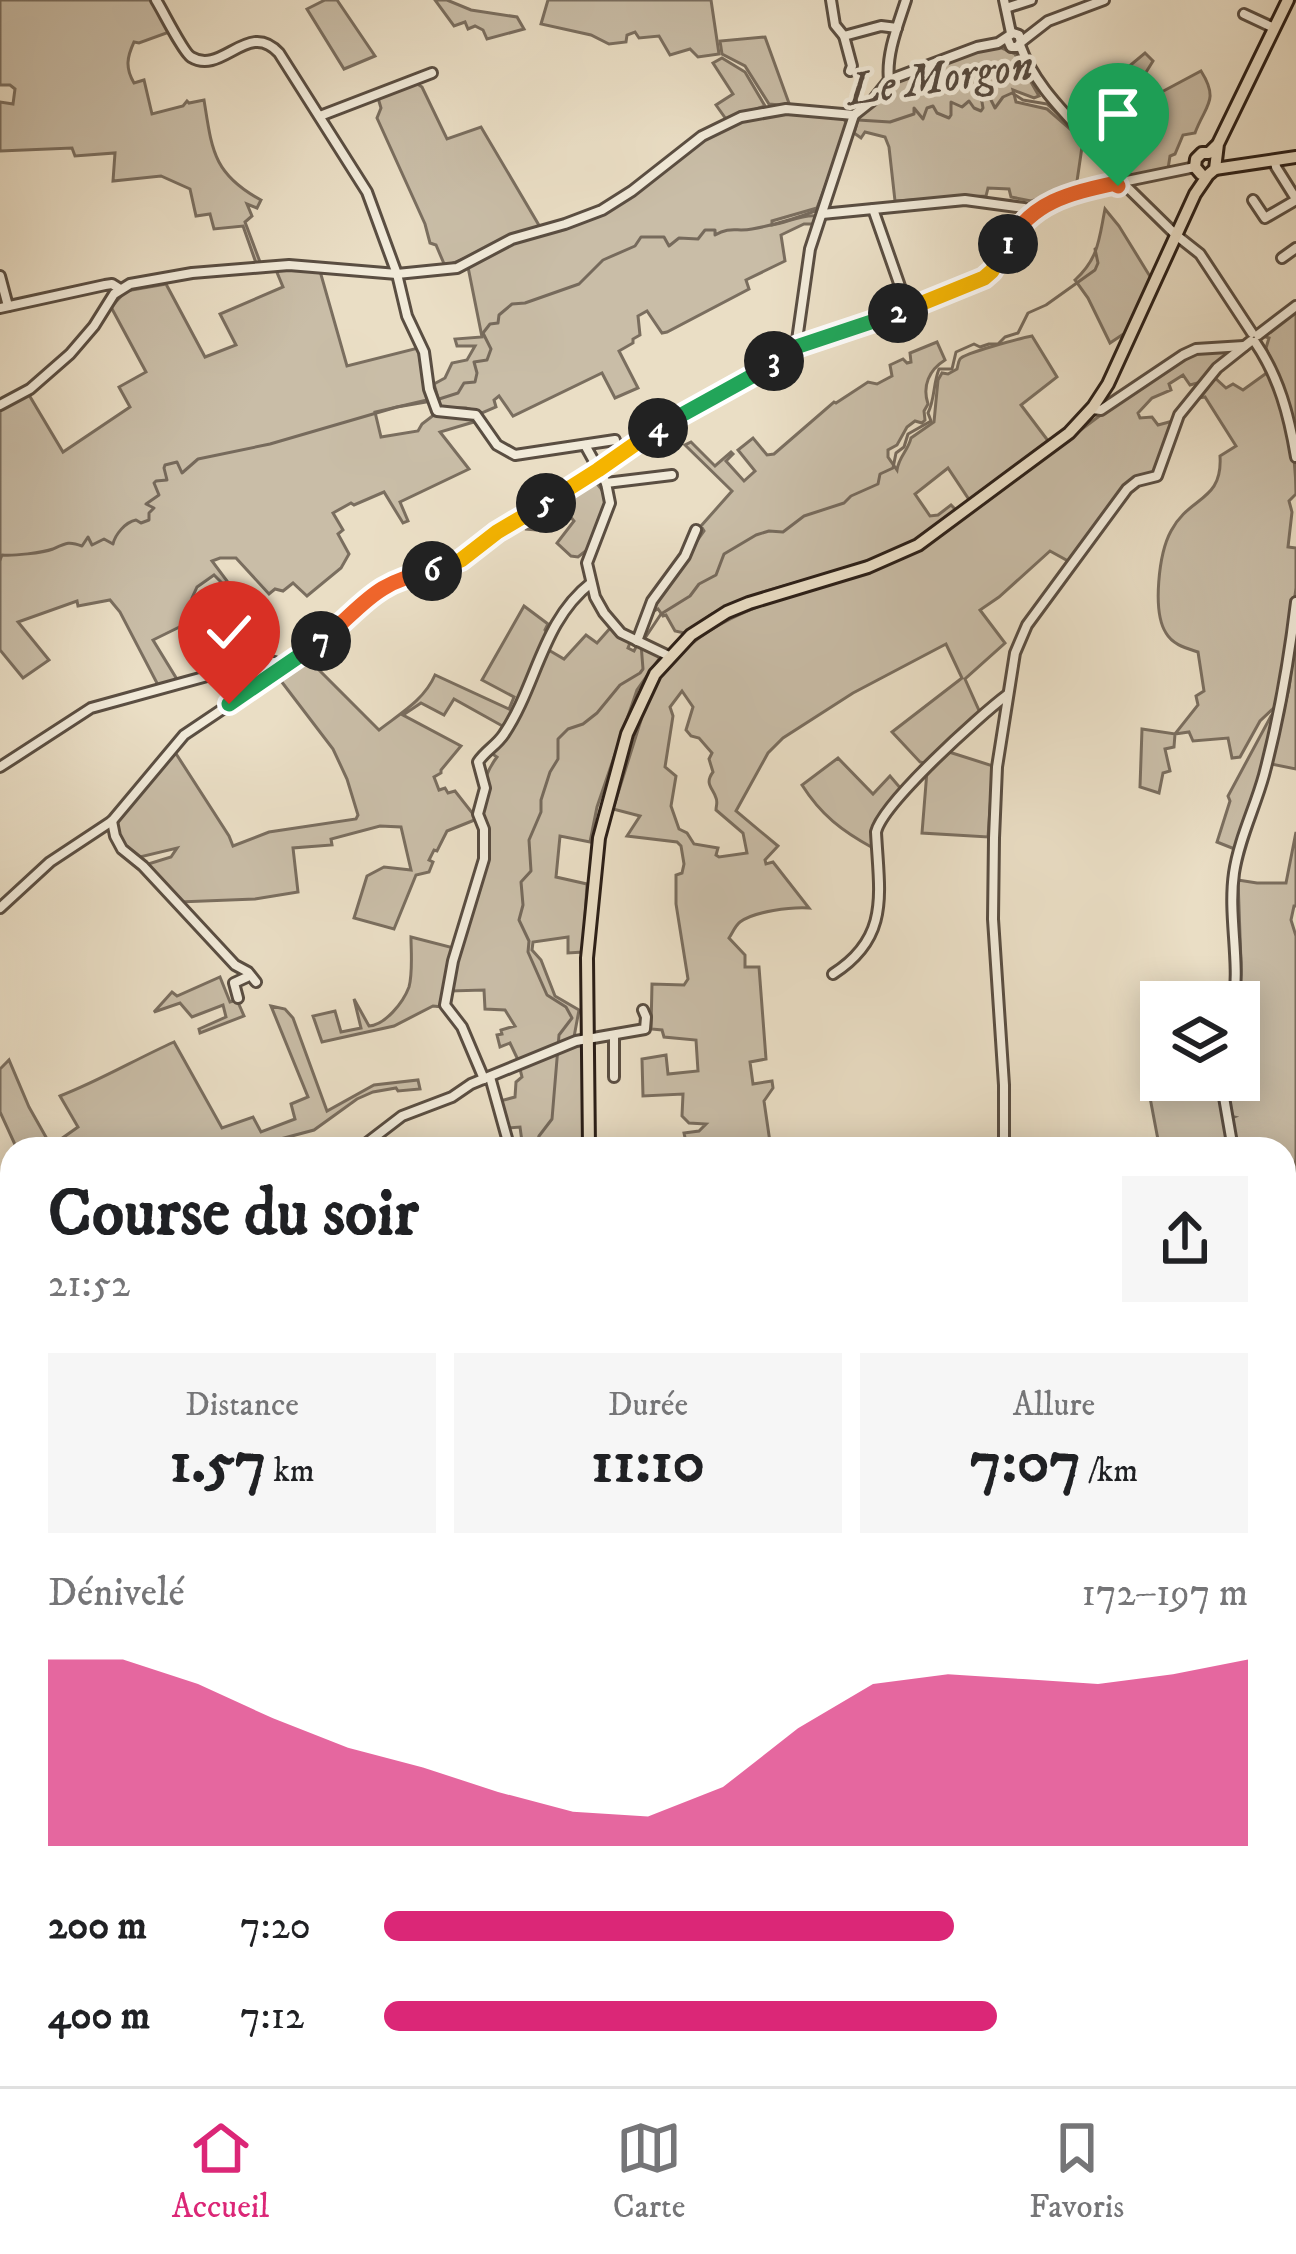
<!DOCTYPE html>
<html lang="fr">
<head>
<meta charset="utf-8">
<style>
  body { margin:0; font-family:"IM FELL DW Pica",serif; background:#f6f6f6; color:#202124; height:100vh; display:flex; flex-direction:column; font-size:45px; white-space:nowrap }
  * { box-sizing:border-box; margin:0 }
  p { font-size:39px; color:#757577 }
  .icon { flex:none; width:66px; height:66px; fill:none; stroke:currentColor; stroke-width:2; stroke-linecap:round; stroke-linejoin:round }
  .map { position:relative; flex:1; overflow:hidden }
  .panel { position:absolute; left:0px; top:1137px; width:1296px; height:951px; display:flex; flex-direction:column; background:#fff; border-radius:36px 36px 0 0; box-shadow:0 6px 30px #0003 }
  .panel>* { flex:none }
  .buttons { position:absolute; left:1140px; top:981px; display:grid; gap:24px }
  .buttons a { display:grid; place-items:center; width:120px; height:120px; border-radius:0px; background:#fff; box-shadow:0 6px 30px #0003; font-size:60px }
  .pin { position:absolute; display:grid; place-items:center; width:102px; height:102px; color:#fff; margin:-123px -51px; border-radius:50% 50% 50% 0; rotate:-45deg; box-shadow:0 0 12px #0007 }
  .pin .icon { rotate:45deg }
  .km { position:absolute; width:60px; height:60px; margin:-30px; border-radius:50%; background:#222; color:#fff; font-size:33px; line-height:60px; text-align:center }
  .round { display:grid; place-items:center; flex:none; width:126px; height:126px; border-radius:0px; background:#f6f6f6 }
  .overview { display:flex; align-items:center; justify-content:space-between; height:204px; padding:0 48px }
  h1 { font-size:66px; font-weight:800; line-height:90px }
  .stats { display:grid; grid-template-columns:repeat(3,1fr); gap:18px; height:204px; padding:12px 48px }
  .stats div { display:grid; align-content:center; border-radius:0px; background:#f6f6f6; text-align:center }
  .stats b { font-size:60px; font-weight:800 }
  .stats small { font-size:33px; font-weight:400 }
  .stats p { font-size:33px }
  .chart { height:336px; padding:24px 48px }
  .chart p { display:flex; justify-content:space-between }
  .chart svg { width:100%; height:216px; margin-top:12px; fill:#db2777; opacity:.7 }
  ul { padding:0 48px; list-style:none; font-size:39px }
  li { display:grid; grid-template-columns:192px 144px 1fr; align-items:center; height:90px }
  li i { height:30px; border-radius:15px; background:#db2777 }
  .tabs { display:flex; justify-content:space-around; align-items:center; height:168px; border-top:3px solid #e0e0e0; background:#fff; font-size:33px; color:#757577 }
  .tabs a { display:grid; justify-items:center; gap:6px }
  .tabs .on { color:#db2777 }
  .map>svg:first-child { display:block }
  .green { fill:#c9bda7; stroke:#7a6e5f; stroke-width:3; fill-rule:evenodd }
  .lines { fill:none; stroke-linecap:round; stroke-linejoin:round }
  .stream { stroke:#766a5c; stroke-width:3 }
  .minor-casing { stroke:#5a4e42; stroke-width:14 }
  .major-casing { stroke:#2a1e17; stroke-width:16 }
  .minor { stroke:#f1ead9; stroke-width:8 }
  .major { stroke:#eadec5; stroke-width:10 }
  .split-1-casing { stroke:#fff; stroke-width:24 }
  .split-2-casing { stroke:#fff; stroke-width:24 }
  .split-3-casing { stroke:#fff; stroke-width:24 }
  .split-4-casing { stroke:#fff; stroke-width:24 }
  .split-5-casing { stroke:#fff; stroke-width:24 }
  .split-6-casing { stroke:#fff; stroke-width:24 }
  .split-7-casing { stroke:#fff; stroke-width:24 }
  .split-8-casing { stroke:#fff; stroke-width:24 }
  .split-1 { stroke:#f0652b; stroke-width:15 }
  .split-2 { stroke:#f5b400; stroke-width:15 }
  .split-3 { stroke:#22a559; stroke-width:15 }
  .split-4 { stroke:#22a559; stroke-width:15 }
  .split-5 { stroke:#f5b400; stroke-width:15 }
  .split-6 { stroke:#f5b400; stroke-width:15 }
  .split-7 { stroke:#f0652b; stroke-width:15 }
  .split-8 { stroke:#22a559; stroke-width:15 }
  .labels { text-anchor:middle; stroke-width:9; stroke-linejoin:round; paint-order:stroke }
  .water-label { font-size:45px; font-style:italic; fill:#564a3f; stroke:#f1ead9 }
</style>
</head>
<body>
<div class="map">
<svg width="1296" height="2086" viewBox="0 0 1296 2086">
  <rect width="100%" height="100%" fill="#eadec5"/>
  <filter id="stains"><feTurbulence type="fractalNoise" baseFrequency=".00167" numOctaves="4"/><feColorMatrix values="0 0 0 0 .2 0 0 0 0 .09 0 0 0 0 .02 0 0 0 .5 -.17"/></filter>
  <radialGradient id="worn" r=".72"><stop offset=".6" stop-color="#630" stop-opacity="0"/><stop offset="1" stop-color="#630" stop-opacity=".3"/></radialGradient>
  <g class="green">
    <path d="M0 0H151L172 31 139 43 134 42C127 57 125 68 134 83L144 80 152 114 183 106 187 101 189 103 204 100C212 150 213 174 261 200L257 208 247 204 252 216 245 222 260 262 256 263 243 226 214 229 210 214 196 216 190 189 161 176 113 181 115 153 75 156 72 148 0 151V102L13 104 15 89 10 85H0Z"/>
    <polygon points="325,0 337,0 375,56 344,69 307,9"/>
    <polygon points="435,0 447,0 471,10 517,17 524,29 487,39 483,30 475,26 468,29 465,22 454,26"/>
    <polygon points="548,0 711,0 719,54 698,57 690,49 670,55 659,36 639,38 635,32 627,35 626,42 609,44 591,35 541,24"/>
    <polygon points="765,37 790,106 769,104 745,66 722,54 720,41"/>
    <path d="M999 47 1015 54 1039 96 1034 98 1013 90 1016 102 1047 109 1083 140 1076 188 1031 201 1011 197 1009 189 988 188 986 196 895 201 889 147 885 137 865 132 861 138 854 133C855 131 858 117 860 115 881 81 961 51 999 47Z"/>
    <path d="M1145 53 1153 61 1143 77 1133 86 1138 89 1147 86 1156 95 1201 71C1220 101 1205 105 1195 133L1183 135 1175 154 1170 156 1168 169C1152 172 1132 181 1119 168L1133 111 1131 107 1124 104 1104 127 1091 133 1087 130 1103 119 1109 106 1118 97 1110 82Z"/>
    <polygon points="722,58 745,72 765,106 726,119 716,105 733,94 713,63"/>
    <path d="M416 83 422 87 447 139 481 127 540 227C501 235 480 255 445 266L436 245 430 243 425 224 377 118 381 108 378 98Z"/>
    <path d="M778 112 841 118 849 123 817 208 772 221V225C786 223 803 214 816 216L813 224H804L781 235 785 261 746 280 749 289 667 332 662 333 647 311 638 316 640 335 633 339V343L619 351 638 388 615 398 602 373 513 416 499 396 494 400 496 407 482 413 466 408H441L434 384 445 378 452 363 467 360 475 346H457L455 339 482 337 468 267 509 244 600 216 619 205 711 135 744 120Z"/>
    <path d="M1105 209 1119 226 1151 278 1128 331 1110 343 1088 298 1075 280C1099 258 1099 239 1105 209Z"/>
    <polygon points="298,268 320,271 347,366 418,348 427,400 375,412 381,437 418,431 422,424 435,414 471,416 477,421 440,432 469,469 400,502 408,521 403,523 384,492 354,505 351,503 333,513 343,530 338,534 349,554 341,568 307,596 293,583 283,591 275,589 269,594 236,558 220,558 212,561 227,581 224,585 214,575 197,587 192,598 241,662 237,664 200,617 153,640 178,681 159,687 120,612 110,600 78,606 77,601 18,622 49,660 23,678 0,650 0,409 29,395 63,452 130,407 119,387 146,372 111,307 126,291 166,284 205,357 236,345 220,314 283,287 276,270"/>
    <polygon points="1296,311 1296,440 1287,398 1266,348 1269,338 1263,336"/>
    <path d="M1032 336 1057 377 1021 405 1049 442 970 501 948 468 915 494 930 516 938 515 951 505 957 511 903 548 880 559 766 591 712 614 684 633 675 631 666 615 663 616 658 609 652 612 663 589 704 531 701 526 732 491 685 445 691 442 715 466 731 452 733 454 726 461 744 481 755 471 738 450 753 438 767 455 774 454 834 402 836 403 868 382 877 384 892 376 890 365 903 359 907 363 911 362 910 353 937 342 945 360C929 370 922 386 928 404L924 411 925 420 922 423 915 421 907 427 897 445 888 450V457L897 470C899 456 908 451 911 438L934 422 938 380 942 373 948 374 957 369C958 366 958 362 960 359 964 353 1022 338 1032 336Z"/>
    <path d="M1239 349 1205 381 1190 385 1183 375 1169 384 1171 390 1152 398 1138 413 1140 418 1152 417 1158 425 1173 421 1156 472 1136 478 1070 562 1050 551 999 597 980 610 1005 643 965 679 981 715 928 764 920 762 892 732 962 678 946 644 853 693 783 738 768 753 736 811 778 846 765 860 766 864 773 862 809 908C791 907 755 911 740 922 735 926 733 932 729 938L745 955V967H759L766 1059 750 1062 753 1084 772 1081 773 1088 764 1101 771 1149H682L686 1142 684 1133 699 1131 706 1124 689 1123 682 1116 683 1094 643 1096 642 1059 666 1055 668 1074 698 1071 696 1040 664 1037 662 1030 651 1029 652 984 684 985 688 979 676 904V875L682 873 684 864 681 846 677 842 627 836 640 816 613 809 641 720C640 705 649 691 658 679 716 598 817 596 900 558 925 547 947 530 969 514 1017 480 1062 443 1109 409 1135 390 1163 365 1193 354 1207 348 1224 350 1239 349ZM682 691 693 707 686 730 691 736 699 738 712 753 709 759 713 772C704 784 713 788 716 798 718 802 716 806 716 810L743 833 747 853 719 857 716 855 718 848 694 844 687 833 679 829 671 806 676 776 665 767 673 716 670 707Z"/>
    <path d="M1268 372C1287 407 1296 454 1296 494L1289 501 1292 512 1288 547 1296 548V588L1283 686 1278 704 1260 721 1240 757 1232 758 1228 738 1193 741 1189 732 1175 734 1174 747 1165 749 1170 771 1163 773 1159 793 1140 787 1142 729 1175 734 1198 705 1196 696 1204 691 1198 652C1186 648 1173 645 1166 633 1152 611 1159 553 1171 531 1189 496 1223 502 1220 456L1236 446 1205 397 1199 398 1215 378 1226 388 1233 384 1243 390Z"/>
    <path d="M591 478C600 486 609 496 607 509L587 550 578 557 571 556 557 543 574 521 565 510 558 516H549L536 530 526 529 523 520Z"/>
    <path d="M524 606 548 624 545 630 547 633 506 728 454 699 444 715 421 703 403 715 461 746 441 770V773L434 777 439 790 445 788 448 793 455 791 477 819 447 831 437 851 434 850 429 860 433 862 429 872 416 875 394 929 354 918 367 876 384 867 411 870 401 827 380 826 331 839 332 845 293 848 298 892 255 899 179 902 145 865 171 857 177 848 140 857C123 848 116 840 116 821L173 749 229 836 233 846 269 832 356 819 358 815 347 779 333 749 278 677 306 657 379 730C401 713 424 700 435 675L509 709 514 697 482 680Z"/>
    <path d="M612 626 631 640 628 648 634 651 638 643 661 656 637 690 597 807 590 842 560 836 556 877 587 884 583 952 568 953V937L533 942 532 950 541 960 555 996 579 1010 574 1037 519 1062 510 1043 500 1047 497 1035 502 1034 501 1030 515 1026 505 1010 485 1009 484 990 450 991C456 947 478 908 486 865 493 823 467 797 497 757L491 753V750L504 738 547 649 564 659 586 635 597 643Z"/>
    <polygon points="1296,628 1296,769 1271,764 1289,688"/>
    <polygon points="1271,716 1274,717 1264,767 1237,850 1217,842 1230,801 1228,796"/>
    <polygon points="949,752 993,766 988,837 922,833 927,771"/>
    <path d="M838 758 873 794 890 776 902 790 875 822 873 848C842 831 821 815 802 785Z"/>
    <polygon points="1296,832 1296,906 1294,906 1291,920 1296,936 1296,1158 1291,1205 1284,1213 1284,1149 1236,1149 1229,1119 1234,1117 1229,1116 1224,1080 1240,1079 1245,1034 1239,1033 1241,963 1238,880 1257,883 1286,883"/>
    <path d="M411 937 454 948 443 1007 433 1006 394 1026 322 1042 313 1016 335 1011 341 1032 361 1028 354 999 369 1026C385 1025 403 1003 409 987 413 972 411 952 411 937Z"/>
    <polygon points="220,977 230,1002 237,1000 244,1016 200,1033 199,1029 226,1017 223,1005 192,1017 180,1003 154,1012 172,992 177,996"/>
    <path d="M271 1006 285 1009 293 1018 327 1111 374 1085 418 1080 420 1089 398 1091 396 1088 373 1092 357 1099 314 1130 273 1141 255 1149 237 1145 231 1141 208 1149H17L0 1112V1069L9 1060 29 1107 51 1146 78 1127 60 1096C99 1081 136 1059 174 1042L222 1128 253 1117 261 1132 295 1119 291 1104 308 1097Z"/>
    <polygon points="1161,1028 1161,1080 1211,1080 1218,1089 1230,1149 1201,1149 1198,1144 1185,1145 1185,1149 1163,1149 1159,1145 1148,1087 1154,1029"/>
    <polygon points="582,1042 586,1045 584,1149 523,1149 520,1127 508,1128 500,1101 515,1097 516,1082 522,1077 520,1069"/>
    <polygon points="1296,1477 1296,1679 1284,1670 1284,1478"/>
    <polygon points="12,1913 12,2076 65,2076 67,2086 6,2086 0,2049 0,1915"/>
  </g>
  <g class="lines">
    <g class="stream">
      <polyline points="858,120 890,122 914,114 914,108 923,119 927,108 933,106 937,113 949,118 951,115 951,102 962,107 969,101 974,108 981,111 983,108 981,96 989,96 995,108 1003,97 1012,93 1023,100 1047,104 1077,132"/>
      <polyline points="1122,173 1134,128 1153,99"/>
      <path d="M436 400 458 393 464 383 475 382 477 373 474 362 487 360 491 349 483 333 490 324 498 323 499 315 512 304 525 303 579 284 603 260 635 246 641 237H664L669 246 679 238 698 239 705 230H715V235C730 226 737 232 752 229 775 225 797 218 818 210L821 204"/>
      <path d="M0 560 2 555C13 556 42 553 53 549 66 543 69 541 82 546L88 537 92 545 104 539 113 544C115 535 125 522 136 520L141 523 149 520V513L154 508 146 504 159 495 154 483 156 481 167 480 164 468 165 465 177 462 182 473 198 459 270 444 397 407 426 402"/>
      <path d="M535 1149 539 1136 552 1119 559 1035 572 1018 566 1007 547 995 528 952 529 941 519 920 523 905 521 882 531 871 529 840 541 812V800L550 772 558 759V739L568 729 583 724 597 713 620 685 640 673 643 669 641 644 661 614 690 596 699 584 716 575 724 554 756 535 769 531 783 532 804 516 844 503 851 496 878 484 880 474 893 468 896 453 904 447 908 434 931 421 928 413C935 399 933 384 939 369H952L956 352 974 344 980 347 989 344H998L1005 337 1018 333 1028 313 1046 305 1095 270 1098 263 1095 249"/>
      <polyline points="0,1633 12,1636"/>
      <polyline points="0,1960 8,1965 12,1964"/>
      <polyline points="744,2076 749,2086"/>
      <polyline points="451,2086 461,2076"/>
    </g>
    <g class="minor-casing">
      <g id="minor">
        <path d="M156 0C163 11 183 52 191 57 222 76 248 19 279 53L367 192 397 274 407 316 424 352 429 389 437 411 476 415 497 445 515 455 615 440"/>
        <polyline points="831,0 835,25 844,36 881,26 897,28"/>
        <polyline points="1004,0 1011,33"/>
        <polyline points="1006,8 1031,0"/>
        <polyline points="1244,14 1274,28"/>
        <polyline points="844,36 852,66 850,71"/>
        <polyline points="1021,42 1048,21 1104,0"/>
        <path d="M1020 45C1039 98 1088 131 1119 177"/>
        <path d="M889 80C886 54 898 25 906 0"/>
        <polyline points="320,116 432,73"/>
        <polyline points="1275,160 1276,167 1296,199"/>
        <polyline points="1127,181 1195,167"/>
        <polyline points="1125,185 1176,235 1200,254 1252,333"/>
        <polyline points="1253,200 1265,218 1296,200"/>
        <polyline points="873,209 908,309"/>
        <polyline points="822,214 965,200 1024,208 1031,213"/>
        <polyline points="1282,258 1296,248"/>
        <polyline points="0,276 8,306"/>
        <polyline points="0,308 105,285 112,284 120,289"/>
        <polyline points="1258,335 1296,306"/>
        <path d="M1255 342C1279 377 1289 415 1296 457"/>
        <polyline points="796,347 810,249 854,115"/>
        <polyline points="0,405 30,389 70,354 94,326 114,294 130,284 192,273 289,265 397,274 457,268 512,239 565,224 602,210 632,191 702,136 741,117 786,109 854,115 873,100 889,80 977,47 998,43 1013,33 1019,35 1021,42 1017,47 1011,47 1007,38"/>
        <polyline points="1092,409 1101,410 1183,355 1196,349 1244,346"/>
        <polyline points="585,445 606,483 610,503 587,563 595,597 604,613 621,633 669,656"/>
        <polyline points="606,483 672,475"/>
        <polyline points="637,641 652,601 685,556 696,530"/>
        <polyline points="0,767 91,708 258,662 275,662 286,667"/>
        <polyline points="112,821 115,836 122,849 143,866 235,965 248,972 256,982"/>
        <path d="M0 908 50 862 112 821 184 735 297 659 337 629 380 588 400 578 439 569 461 560 498 532 598 470 661 425 761 371 787 351 862 327 984 278C998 265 1005 247 1016 231 1037 199 1081 191 1116 183"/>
        <path d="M833 974C891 937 879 893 876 832 883 803 979 716 1007 695"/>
        <polyline points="238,998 234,983 247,977 248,973"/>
        <path d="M1234 1002C1240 959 1228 915 1234 873 1239 839 1255 808 1264 775 1279 718 1289 661 1296 602"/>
        <polyline points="490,1077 510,1149"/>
        <polyline points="614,1077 614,1036"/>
        <path d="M484 1079 462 1027 445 1005 453 961 484 859V829L478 814 485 788 478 762C485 751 497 745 504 734 537 685 542 621 591 583"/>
        <polyline points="1221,1080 1233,1149"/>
        <polyline points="359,1149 402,1116 452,1097 471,1084 576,1041 645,1029 646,1017 643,1010"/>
        <polyline points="1004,1149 1004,1085 993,919 994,838 997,767 1015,653 1027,625 1127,489 1137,481 1157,476 1179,415 1217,368 1251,341"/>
        <polyline points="1284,1220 1296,1208 1296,1193"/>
        <polyline points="1284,1310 1296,1347"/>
        <polyline points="0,1397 12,1399"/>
        <polyline points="0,1670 12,1666"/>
        <polyline points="1284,1674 1296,1682"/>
        <polyline points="0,1725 12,1723"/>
        <polyline points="700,2076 704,2086"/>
        <polyline points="1062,2076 1062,2086"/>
        <polyline points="145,2086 152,2076"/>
        <polyline points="345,2086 347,2076"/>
        <polyline points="603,2086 605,2076"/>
      </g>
    </g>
    <g class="major-casing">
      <g id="major">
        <polyline points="1215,169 1296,157"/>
        <polyline points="1201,174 1195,167 1196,159 1202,153 1209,153 1216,146"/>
        <polyline points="589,1149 587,958 599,838 627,734 655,674 691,635 727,612 749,603 868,567 918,545 1069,433 1093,407 1108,384 1195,194 1208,175 1215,169 1218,144 1288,0"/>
        <polyline points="712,2076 715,2086"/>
      </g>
    </g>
    <use href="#minor" class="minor"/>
    <use href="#major" class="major"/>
  </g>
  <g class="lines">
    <g class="split-1-casing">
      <path id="split-1" d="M1008 244C1032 201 1071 193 1116 183L1118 186"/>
    </g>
    <g class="split-2-casing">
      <polyline id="split-2" points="898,313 984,278 992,271 1008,244"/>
    </g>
    <g class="split-3-casing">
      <polyline id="split-3" points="774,361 796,347 898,313"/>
    </g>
    <g class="split-4-casing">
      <polyline id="split-4" points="658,428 761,371 774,361"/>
    </g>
    <g class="split-5-casing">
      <polyline id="split-5" points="546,503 598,470 658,428"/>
    </g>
    <g class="split-6-casing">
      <polyline id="split-6" points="432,571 461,560 497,532 546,503"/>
    </g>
    <g class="split-7-casing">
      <path id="split-7" d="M321 641C364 606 373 582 432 571"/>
    </g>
    <g class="split-8-casing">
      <polyline id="split-8" points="229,704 321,641"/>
    </g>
    <use href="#split-1" class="split-1"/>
    <use href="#split-2" class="split-2"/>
    <use href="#split-3" class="split-3"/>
    <use href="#split-4" class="split-4"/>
    <use href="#split-5" class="split-5"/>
    <use href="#split-6" class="split-6"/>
    <use href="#split-7" class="split-7"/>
    <use href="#split-8" class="split-8"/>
  </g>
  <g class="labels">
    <g class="water-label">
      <text transform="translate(940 76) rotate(-8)" y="16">Le Morgon</text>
    </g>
  </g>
  <rect width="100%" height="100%" filter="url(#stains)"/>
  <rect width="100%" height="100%" fill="url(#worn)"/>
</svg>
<div class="buttons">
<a><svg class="icon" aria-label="layers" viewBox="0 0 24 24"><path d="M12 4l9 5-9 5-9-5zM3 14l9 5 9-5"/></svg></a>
</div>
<div class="pin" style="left:1118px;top:186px;background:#1e9e55"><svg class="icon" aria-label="arrive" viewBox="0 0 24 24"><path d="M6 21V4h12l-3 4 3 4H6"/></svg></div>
<div class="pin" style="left:229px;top:704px;background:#d93025"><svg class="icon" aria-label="check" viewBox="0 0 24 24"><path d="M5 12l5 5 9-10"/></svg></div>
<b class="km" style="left:1008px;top:244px">1</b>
<b class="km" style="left:898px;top:313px">2</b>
<b class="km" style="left:774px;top:361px">3</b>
<b class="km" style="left:658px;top:428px">4</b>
<b class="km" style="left:546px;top:503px">5</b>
<b class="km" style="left:432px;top:571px">6</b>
<b class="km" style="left:321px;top:641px">7</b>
<section class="panel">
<div class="overview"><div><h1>Course du soir</h1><p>21:52</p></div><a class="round"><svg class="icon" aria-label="share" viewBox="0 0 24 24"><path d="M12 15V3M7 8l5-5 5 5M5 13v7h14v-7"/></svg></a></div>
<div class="stats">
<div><p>Distance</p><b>1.57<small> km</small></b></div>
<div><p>Durée</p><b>11:10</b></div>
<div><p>Allure</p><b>7:07<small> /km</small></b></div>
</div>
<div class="chart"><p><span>Dénivelé</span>172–197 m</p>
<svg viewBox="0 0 160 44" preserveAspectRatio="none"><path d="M0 44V6L10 6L20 11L30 18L40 24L50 28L60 33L70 37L80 38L90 32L100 20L110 11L120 9L130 10L140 11L150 9L160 6V44z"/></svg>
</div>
<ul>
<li><b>200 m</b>7:20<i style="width:66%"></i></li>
<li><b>400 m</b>7:12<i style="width:71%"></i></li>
</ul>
</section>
</div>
<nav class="tabs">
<a class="on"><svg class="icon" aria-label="home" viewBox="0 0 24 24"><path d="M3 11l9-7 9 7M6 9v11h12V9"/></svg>Accueil</a>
<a><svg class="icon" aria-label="map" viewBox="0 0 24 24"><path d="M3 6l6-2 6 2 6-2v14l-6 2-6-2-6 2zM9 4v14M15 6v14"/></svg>Carte</a>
<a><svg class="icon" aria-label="saved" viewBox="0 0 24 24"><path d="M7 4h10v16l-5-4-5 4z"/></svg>Favoris</a>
</nav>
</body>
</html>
